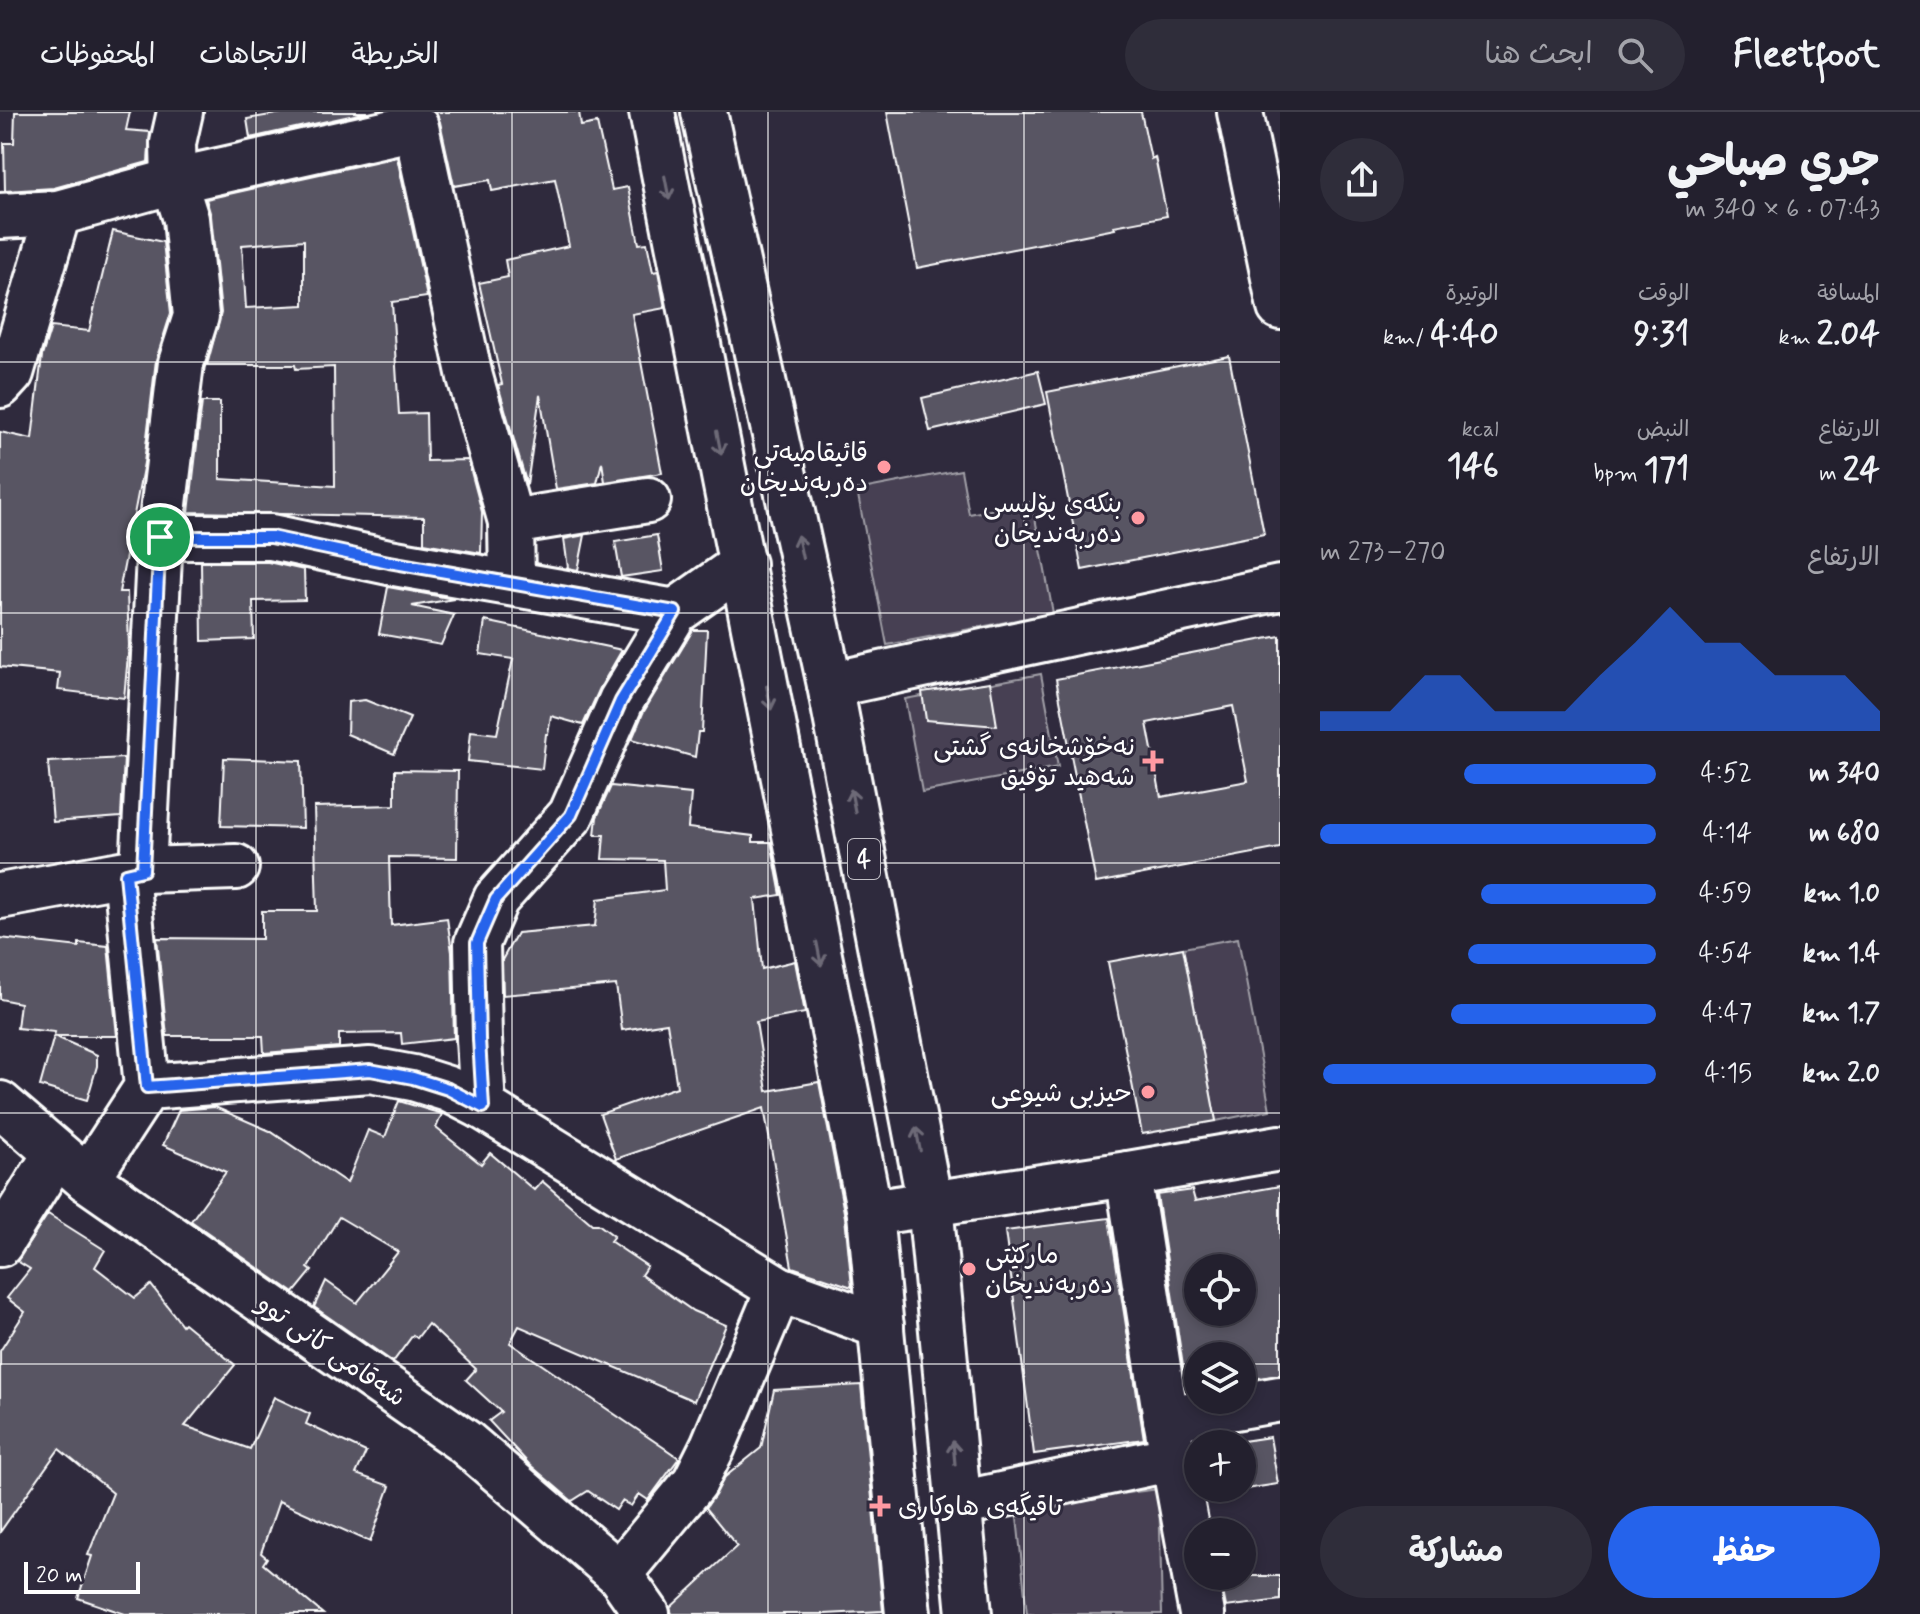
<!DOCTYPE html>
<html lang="ar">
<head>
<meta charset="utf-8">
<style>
  body { margin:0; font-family:Mynerve,"Playpen Sans Arabic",sans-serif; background:#2f2d3a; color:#f1f3f6; direction:rtl; height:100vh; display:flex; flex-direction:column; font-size:30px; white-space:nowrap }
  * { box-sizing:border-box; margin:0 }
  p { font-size:26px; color:#a3a3aa }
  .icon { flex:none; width:44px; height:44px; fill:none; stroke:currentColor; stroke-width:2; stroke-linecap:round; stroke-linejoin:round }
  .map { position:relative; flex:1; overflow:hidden; direction:ltr }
  .sheet { display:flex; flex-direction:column; background:#23202e; width:640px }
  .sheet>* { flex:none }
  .buttons { position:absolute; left:1184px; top:1142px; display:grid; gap:16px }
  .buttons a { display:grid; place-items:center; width:72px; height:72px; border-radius:50%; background:#23202e; box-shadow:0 4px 12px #0003,0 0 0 2px #403e4a; font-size:40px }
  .scale { position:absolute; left:24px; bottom:20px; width:116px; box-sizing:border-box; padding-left:8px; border:4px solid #fff; border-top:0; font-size:22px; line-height:28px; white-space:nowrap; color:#fff; -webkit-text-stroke:6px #2f2a3d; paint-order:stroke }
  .pin { position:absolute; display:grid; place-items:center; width:68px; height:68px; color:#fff; margin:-34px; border:4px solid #fff; border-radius:50%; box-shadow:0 2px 8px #0007 }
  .round { display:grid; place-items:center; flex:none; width:84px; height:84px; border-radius:42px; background:#2f2d3a }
  .headline { display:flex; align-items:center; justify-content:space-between; height:136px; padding:0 40px }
  h1 { font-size:44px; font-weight:700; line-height:60px }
  .metrics { display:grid; grid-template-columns:repeat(3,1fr); gap:12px; height:136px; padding:8px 40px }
  .metrics div { display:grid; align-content:center }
  .metrics b { font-size:34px; font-weight:700 }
  .metrics small { font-size:22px; font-weight:400 }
  .metrics p { font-size:22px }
  .chart { height:224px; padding:16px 40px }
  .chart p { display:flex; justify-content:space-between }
  .chart svg { width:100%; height:144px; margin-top:8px; fill:#2563eb; opacity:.7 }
  .button { display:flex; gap:16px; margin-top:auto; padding:16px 40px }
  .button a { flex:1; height:92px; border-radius:48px; background:#2563eb; color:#fff; font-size:32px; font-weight:700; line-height:92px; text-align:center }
  .button a+a { background:#2f2d3a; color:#f1f3f6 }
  ul { padding:0 40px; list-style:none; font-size:26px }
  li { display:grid; grid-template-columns:128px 96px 1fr; align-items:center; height:60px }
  li i { height:20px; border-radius:10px; background:#2563eb }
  header { display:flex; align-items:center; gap:48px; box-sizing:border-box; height:112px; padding:0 40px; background:#23202e; border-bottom:2px solid #403e4a }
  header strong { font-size:38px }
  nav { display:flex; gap:44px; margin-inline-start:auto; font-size:28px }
  .search { width:560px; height:72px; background:#2f2d3a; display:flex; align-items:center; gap:20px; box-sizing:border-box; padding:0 28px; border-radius:44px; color:#a3a3aa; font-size:30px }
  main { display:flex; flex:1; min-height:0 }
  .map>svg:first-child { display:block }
  .green { fill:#464152; stroke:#a2a0a8; stroke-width:2 }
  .building { fill:#595564; stroke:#fff; stroke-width:2; fill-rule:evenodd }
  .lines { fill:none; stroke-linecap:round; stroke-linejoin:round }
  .minor-casing { stroke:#fff; stroke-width:50 }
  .highway-casing { stroke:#fff; stroke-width:50 }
  .minor { stroke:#2f2a3d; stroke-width:44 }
  .highway { stroke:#2f2a3d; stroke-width:44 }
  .oneway { stroke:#6d6a77 }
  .route-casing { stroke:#fff; stroke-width:16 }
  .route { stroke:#2563eb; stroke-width:10 }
  .grid { fill:none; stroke:#fff; stroke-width:2; stroke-opacity:0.55 }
  .poi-dot { fill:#ff9aa2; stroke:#2f2a3d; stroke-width:3 }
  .labels { text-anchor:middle; stroke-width:6; stroke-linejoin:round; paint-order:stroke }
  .shield { fill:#2f2a3d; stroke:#c1bfc5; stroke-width:2 }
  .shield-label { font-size:24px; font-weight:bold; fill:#fff }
  .poi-label { font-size:26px; fill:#fff; stroke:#2f2a3d; text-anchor:end }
  .street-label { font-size:26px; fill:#fff; stroke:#2f2a3d }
</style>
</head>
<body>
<header>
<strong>Fleetfoot</strong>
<div class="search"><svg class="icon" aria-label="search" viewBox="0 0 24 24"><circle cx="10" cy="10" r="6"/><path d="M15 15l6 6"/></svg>ابحث هنا</div>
<nav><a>الخريطة</a><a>الاتجاهات</a><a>المحفوظات</a></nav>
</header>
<main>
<section class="sheet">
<div class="headline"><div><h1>جري صباحي</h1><p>07:43 · 6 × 340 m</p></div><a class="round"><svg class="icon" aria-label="share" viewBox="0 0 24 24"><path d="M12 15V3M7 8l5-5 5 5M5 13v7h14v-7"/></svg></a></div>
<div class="metrics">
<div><p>المسافة</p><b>2.04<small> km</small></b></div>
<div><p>الوقت</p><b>9:31</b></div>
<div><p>الوتيرة</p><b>4:40<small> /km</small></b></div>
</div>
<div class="metrics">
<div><p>الارتفاع</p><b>24<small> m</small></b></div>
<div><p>النبض</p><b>171<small> bpm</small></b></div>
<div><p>kcal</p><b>146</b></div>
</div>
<div class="chart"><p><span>الارتفاع</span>270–273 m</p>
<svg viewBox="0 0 160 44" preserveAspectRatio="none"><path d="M0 44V38L10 38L20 38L30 27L40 27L50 38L60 38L70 38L80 27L90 17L100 6L110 17L120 17L130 27L140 27L150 27L160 38V44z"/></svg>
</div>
<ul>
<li><b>340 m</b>4:52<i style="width:57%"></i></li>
<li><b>680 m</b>4:14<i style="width:100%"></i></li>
<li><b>1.0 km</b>4:59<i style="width:52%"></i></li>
<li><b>1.4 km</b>4:54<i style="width:56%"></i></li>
<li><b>1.7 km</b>4:47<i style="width:61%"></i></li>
<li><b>2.0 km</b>4:15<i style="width:99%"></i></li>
</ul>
<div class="button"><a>حفظ</a><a>مشاركة</a></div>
</section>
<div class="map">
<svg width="1280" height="1502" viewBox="0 0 1280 1502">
  <rect width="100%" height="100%" fill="#2f2a3d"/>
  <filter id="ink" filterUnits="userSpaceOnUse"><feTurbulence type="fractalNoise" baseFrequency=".0125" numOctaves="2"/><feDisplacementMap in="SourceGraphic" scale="16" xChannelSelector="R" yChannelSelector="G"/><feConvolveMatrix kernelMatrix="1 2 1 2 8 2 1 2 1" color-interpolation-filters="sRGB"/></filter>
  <g filter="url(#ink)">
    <g class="green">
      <polygon points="961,358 969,402 1032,390 1053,501 887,533 857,378"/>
      <polygon points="1041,562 1058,655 922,680 905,587"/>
      <polygon points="1238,826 1270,998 1216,1009 1183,836"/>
      <polygon points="1159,1377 1162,1502 1027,1502 1016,1395"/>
    </g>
    <g class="building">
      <polygon points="15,0 130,0 126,18 150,20 148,50 54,76 5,79 4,31 14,31"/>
      <polygon points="288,0 368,0 250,26 247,7"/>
      <polygon points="436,0 579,0 581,14 597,11 612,78 628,75 639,132 647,131 653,160 658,159 665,196 632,202 662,361 605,370 602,350 597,371 556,377 540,283 527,373 498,273 502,272 479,171 508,165 505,148 569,134 555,67 492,79 490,68 454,74 440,10"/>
      <polygon points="887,0 1141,0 1151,47 1155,45 1167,104 1114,114 1115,117 917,156"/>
      <path d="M397 45 427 185 392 190 399 302 426 301 427 349 468 348 482 400 481 441 424 431V405L189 400 202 290H220V367L335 374 334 255 296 257 295 253H207L221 201 211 104 206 87ZM304 128V193L246 196 242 133Z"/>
      <polygon points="113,119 163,130 171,201 156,248 144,351 119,480 127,480 129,533 124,586 58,578 60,561 0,555 0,320 32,327 42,244 51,215 89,219"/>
      <polygon points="1229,244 1264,422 1082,458 1047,280"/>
      <polygon points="1038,259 1046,292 930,319 922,286"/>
      <polygon points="585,423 578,458 568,456 564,427"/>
      <polygon points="657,423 663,459 621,465 615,430"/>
      <polygon points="201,450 268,450 304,458 305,488 253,489 254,527 202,529"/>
      <polygon points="388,475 454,487 412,494 454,503 441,533 379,522"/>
      <polygon points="485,509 622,538 600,576 583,613 551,604 548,622 546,622 542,657 468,649 471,619 497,622 513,547 480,542"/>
      <polygon points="693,518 707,518 702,620 698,620 695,645 632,627 643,601"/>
      <path d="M1280 524V736L1096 771 1056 567ZM1233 594 1248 669 1161 685 1147 611Z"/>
      <polygon points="990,570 997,614 926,608 922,580"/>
      <polygon points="365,588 410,606 394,642 347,622 348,590"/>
      <polygon points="124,646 121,705 53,710 48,650"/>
      <polygon points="224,646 301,649 303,716 221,714"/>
      <polygon points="395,658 458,659 457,746 389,745 391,813 447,806 452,840 454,926 402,932 401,921 339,922 339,935 264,941 263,924 167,924 157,826 262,827 262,799 317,799 314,695 395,693"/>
      <polygon points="611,674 691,682 688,716 753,724 753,730 771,730 781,783 755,787 762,857 795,849 805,901 756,910 767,979 819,970 845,1105 852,1175 792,1155 764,996 616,1047 600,1002 677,975 667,911 622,918 616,873 503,883 502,848 517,821 595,814 598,787 665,778 663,748 602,747 604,723 595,723 597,705"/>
      <polygon points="0,826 79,835 79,831 108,834 117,924 54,924 55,920 17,916 20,891 0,887"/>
      <polygon points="1183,836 1216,1009 1142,1022 1108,850"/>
      <polygon points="54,924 97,943 97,954 87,988 40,974"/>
      <polygon points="399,989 442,1002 436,1016 481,1052 490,1041 534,1078 542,1069 592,1112 598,1112 614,1124 610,1129 647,1154 641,1163 693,1199 726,1213 694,1289 519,1214 510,1231 679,1346 648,1388 639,1382 631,1394 622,1389 616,1398 588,1379 572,1389 529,1352 489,1309 501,1300 466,1268 476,1257 428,1212 417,1226 413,1223 393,1250 314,1195 326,1169 357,1191 398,1140 339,1105 308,1156 312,1159 294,1181 191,1109 226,1060 163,1033 179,998 215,995 270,1019 347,1071 368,1018 385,1025"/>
      <path d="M1280 1074V1263L1245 1268V1264H1242V1244H1198V1272L1186 1274 1157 1083 1192 1078 1195 1089ZM1198 1156H1242V1200H1198Z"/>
      <polygon points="48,1102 105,1138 95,1155 135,1186 151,1173 182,1213 184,1211 235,1253 185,1314 250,1337 274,1285 310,1302 306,1312 366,1340 356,1362 390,1374 370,1430 279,1389 261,1441 267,1446 263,1452 323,1502 125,1502 78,1486 92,1444 88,1443 113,1381 59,1337 0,1420 0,1239 25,1200 7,1186 30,1157 17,1149"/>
      <polygon points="1109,1106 1144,1327 1034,1342 1005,1119"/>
      <polygon points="861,1273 883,1499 825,1502 672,1502 670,1496 737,1434 706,1396 725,1365 761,1336 774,1278"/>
      <polygon points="1270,1325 1278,1372 1226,1380 1225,1376 1242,1376 1242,1332 1223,1332"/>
      <polygon points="1220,1464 1280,1464 1280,1488 1226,1495"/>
    </g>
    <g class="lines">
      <g class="minor-casing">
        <g id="minor">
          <polyline points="1240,0 1280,195"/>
          <polyline points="0,104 58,101 174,69 416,15 470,265 511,410 512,471"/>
          <polyline points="0,273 11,261 58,101"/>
          <polyline points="511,410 648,388"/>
          <polyline points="160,425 271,425 389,450 675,500"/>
          <polyline points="830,573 1280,476"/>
          <polyline points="143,758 160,425 181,251 196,204 186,107 174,69 173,31 180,0"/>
          <polyline points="0,784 143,758 236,755"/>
          <polyline points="147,975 370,958 413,966 448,977 483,995 779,1177 881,1214"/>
          <polyline points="0,992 87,1067 465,1330 619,1462 647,1502"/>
          <polyline points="483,995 479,927 477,831 496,787 571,703 621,589 675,500 743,452"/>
          <polyline points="1128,1062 1166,1307 1202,1502"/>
          <polyline points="87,1067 147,975 126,762"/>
          <polyline points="870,1101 1128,1062 1280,1036"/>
          <polyline points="0,1132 56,1042"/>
          <polyline points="1166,1307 1280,1287"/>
          <polyline points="959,1392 1174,1346"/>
          <polyline points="619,1462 695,1370 713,1334 779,1177"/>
        </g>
      </g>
      <g class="highway-casing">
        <g id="highway">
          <polyline points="652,0 870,1101 908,1502"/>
          <polyline points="704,0 830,573 930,1092 969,1502"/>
        </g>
      </g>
      <use href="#minor" class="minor"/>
      <use href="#highway" class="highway"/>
    </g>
    <defs><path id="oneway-shaft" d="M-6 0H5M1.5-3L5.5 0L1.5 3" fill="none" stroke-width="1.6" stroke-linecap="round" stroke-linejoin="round" transform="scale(2)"/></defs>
    <g class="oneway">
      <use href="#oneway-shaft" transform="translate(667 76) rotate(79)"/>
      <use href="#oneway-shaft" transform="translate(719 331) rotate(79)"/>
      <use href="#oneway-shaft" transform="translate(800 435) rotate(-102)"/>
      <use href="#oneway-shaft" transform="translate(769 586) rotate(79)"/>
      <use href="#oneway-shaft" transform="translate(853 689) rotate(-101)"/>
      <use href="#oneway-shaft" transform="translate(819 842) rotate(79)"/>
      <use href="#oneway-shaft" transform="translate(918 1027) rotate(-101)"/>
      <use href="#oneway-shaft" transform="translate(954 1341) rotate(-95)"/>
    </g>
  </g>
  <g class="lines" filter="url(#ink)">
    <g class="route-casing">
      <polygon id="route" points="160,425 271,425 389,450 675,500 621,589 571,703 496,787 477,831 479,927 483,995 448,977 413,966 370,958 147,975 126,762 143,758"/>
    </g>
    <use href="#route" class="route"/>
  </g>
  <path class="grid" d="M256 0V1502M512 0V1502M768 0V1502M1024 0V1502M0 250H1280M0 501H1280M0 751H1280M0 1001H1280M0 1252H1198M1242 1252H1280"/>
  <g class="poi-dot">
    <circle cx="884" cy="355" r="8"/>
    <circle cx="1138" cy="406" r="8"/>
    <path d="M1149 637h8v8h8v8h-8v8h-8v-8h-8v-8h8z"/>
    <circle cx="1148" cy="980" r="8"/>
    <circle cx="969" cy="1157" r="8"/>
    <path d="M876 1382h8v8h8v8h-8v8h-8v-8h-8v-8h8z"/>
  </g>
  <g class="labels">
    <rect class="shield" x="848" y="727" width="32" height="40" rx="6"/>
    <g class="shield-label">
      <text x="864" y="755">4</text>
    </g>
    <g class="poi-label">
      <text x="868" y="349">قائیقامیەتی<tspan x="868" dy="30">دەربەندیخان</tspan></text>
      <text x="1122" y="400">بنکەی پۆلیسی<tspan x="1122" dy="30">دەربەندیخان</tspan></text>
      <text x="1135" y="643">نەخۆشخانەی گشتی<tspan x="1135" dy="30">شەهید تۆفیق</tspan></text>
      <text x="1132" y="989">حیزبی شیوعی</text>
      <text x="985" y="1151" text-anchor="start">مارکێتی<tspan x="985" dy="30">دەربەندیخان</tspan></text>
      <text x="898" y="1403" text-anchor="start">تاقیگەی هاوکاری</text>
    </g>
    <g class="street-label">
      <text transform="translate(332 1238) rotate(35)" y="9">شەقامی کانی توو</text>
    </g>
  </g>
</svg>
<div class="buttons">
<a><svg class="icon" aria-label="locate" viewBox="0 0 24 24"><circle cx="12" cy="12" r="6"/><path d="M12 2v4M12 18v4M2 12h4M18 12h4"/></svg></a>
<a><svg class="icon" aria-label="layers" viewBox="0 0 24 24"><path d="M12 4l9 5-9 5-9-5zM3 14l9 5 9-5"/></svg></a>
<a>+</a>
<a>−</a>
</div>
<div class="scale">20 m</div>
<div class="pin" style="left:160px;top:425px;background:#1e9e55"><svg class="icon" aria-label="arrive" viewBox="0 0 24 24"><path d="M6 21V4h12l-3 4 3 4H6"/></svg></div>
</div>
</main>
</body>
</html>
